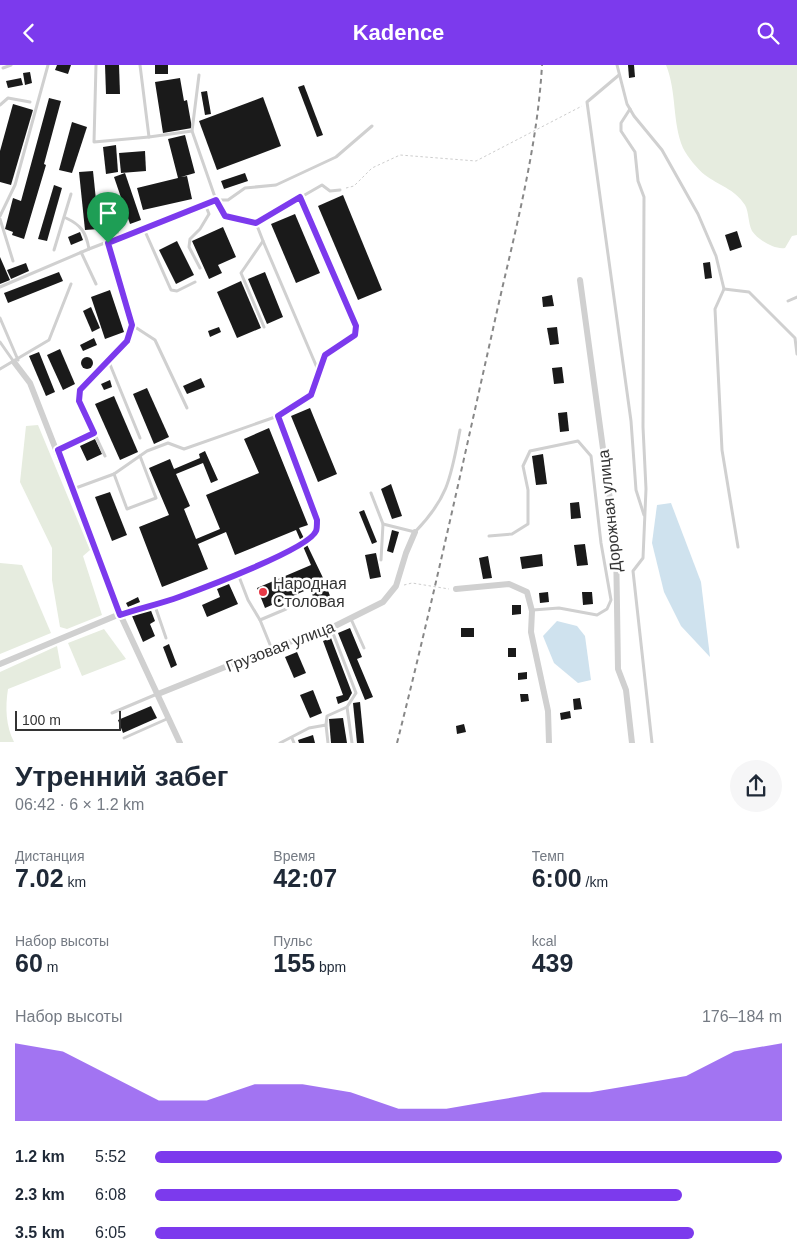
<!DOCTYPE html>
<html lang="ru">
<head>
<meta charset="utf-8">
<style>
  body { margin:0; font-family:Helvetica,sans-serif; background:#f6f6f7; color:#1f2937; height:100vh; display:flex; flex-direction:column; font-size:19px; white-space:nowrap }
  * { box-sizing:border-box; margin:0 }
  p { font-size:16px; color:#747a83 }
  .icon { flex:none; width:28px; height:28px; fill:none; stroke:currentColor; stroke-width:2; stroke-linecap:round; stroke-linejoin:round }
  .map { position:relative; height:678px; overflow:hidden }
  .details { display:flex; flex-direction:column; background:#fff; flex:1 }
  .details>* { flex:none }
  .scale { position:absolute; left:15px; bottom:12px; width:106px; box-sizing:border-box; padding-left:5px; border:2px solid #333; border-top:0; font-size:14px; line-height:18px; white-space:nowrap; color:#333; -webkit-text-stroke:4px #fff; paint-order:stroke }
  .pin { position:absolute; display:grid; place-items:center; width:42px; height:42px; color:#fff; margin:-51px -21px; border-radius:50% 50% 50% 0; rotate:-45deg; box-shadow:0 0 5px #0007 }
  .pin .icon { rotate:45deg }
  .round { display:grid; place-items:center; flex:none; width:52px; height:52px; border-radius:26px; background:#f6f6f7 }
  .head { display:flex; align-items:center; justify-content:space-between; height:85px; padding:0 15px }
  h1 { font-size:28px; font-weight:700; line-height:38px }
  .figures { display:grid; grid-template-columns:repeat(3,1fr); gap:8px; height:85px; padding:5px 15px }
  .figures div { display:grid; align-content:center }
  .figures b { font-size:25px; font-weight:700 }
  .figures small { font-size:14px; font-weight:400 }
  .figures p { font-size:14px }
  .chart { height:140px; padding:10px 15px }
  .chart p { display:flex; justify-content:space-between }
  .chart svg { width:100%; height:90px; margin-top:5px; fill:#7c3aed; opacity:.7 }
  ul { padding:0 15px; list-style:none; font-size:16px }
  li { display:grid; grid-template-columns:80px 60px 1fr; align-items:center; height:38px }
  li i { height:12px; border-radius:6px; background:#7c3aed }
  header { display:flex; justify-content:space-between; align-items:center; height:65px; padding:0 15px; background:#7c3aed; color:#fff; font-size:22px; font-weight:700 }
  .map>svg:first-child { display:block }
  .green { fill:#e6ecdf }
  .water { fill:#cfe2ee }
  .building { fill:#1a1a1a }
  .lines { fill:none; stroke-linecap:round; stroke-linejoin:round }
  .path { stroke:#cdcdcd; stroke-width:1; stroke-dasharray:2.5 2.5; stroke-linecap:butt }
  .service { stroke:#d0d0d0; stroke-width:3 }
  .minor { stroke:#d0d0d0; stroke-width:6 }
  .rail { stroke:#888; stroke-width:2; stroke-dasharray:5 4; stroke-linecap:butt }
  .route-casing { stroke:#fff; stroke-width:10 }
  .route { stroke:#7c3aed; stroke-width:6 }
  .poi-dot { fill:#e63946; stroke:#fff; stroke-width:2 }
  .labels { text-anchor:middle; stroke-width:5; stroke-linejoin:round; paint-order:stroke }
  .street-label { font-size:16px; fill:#333; stroke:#fff }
  .poi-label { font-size:16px; fill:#333; stroke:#fff; text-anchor:start }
</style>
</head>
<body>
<header><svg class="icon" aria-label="back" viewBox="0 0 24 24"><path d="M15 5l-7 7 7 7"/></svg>Kadence<svg class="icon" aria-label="search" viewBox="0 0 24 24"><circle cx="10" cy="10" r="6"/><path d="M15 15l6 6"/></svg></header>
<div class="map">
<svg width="797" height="678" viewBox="0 0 797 678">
  <rect width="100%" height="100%" fill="#fff"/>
  <g class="green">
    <path d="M666 0H797V170L792 171 785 183C775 185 758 175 752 166 748 158 749 147 745 140 735 124 718 120 705 110 698 105 687 91 683 83 672 57 677 27 666 0Z"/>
    <polygon points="38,360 90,485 83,491 102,550 67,564 60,562 52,515 52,483 20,417 26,361"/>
    <polygon points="0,498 22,500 51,568 0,589"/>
    <polygon points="104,564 126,594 82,611 68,578"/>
    <path d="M57 581 61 603 8 624C5 643 6 661 14 677H0V607Z"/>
  </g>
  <g class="water">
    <polygon points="671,438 701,517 710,592 681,561 664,527 652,478 657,440"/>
    <polygon points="557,556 577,561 585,571 591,615 578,618 554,598 543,571"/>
  </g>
  <g class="building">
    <polygon points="57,0 71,0 68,9 55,5"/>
    <polygon points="105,0 119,0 120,29 106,29"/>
    <rect x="155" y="0" width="13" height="9"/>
    <polygon points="628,0 634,0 635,12 629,13"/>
    <polygon points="30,7 32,18 25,20 23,8"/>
    <polygon points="21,13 23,20 8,23 6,16"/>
    <polygon points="180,13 184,36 187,35 192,63 163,68 155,17"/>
    <polygon points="304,20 323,70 317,72 298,22"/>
    <polygon points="207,26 211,49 205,50 201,27"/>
    <polygon points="263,32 281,81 217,105 199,56"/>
    <polygon points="49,33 61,36 44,99 46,100 24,174 12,170 13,167 5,164 13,133 21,136"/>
    <polygon points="13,39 33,45 11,120 0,117 0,86"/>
    <polygon points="72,57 87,62 72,108 59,105"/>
    <polygon points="185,70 195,108 181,112 187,111 192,134 143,145 137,123 178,113 168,74"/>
    <polygon points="116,80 118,107 106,109 103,82"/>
    <polygon points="145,86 146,106 121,108 119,88"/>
    <polygon points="93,106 99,164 85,165 79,107"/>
    <polygon points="125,108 141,155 130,159 114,112"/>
    <polygon points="245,108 248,116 224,124 221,116"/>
    <polygon points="54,120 62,123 47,176 38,174"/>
    <polygon points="343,130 382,225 358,235 318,141"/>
    <polygon points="295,149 320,208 296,218 271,159"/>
    <polygon points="223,162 236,192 218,200 222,208 209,214 192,176"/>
    <polygon points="737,166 742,182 730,186 725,170"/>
    <polygon points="80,167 83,175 71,180 68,172"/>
    <polygon points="177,176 194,210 176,219 159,185"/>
    <polygon points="0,192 10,215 0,219"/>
    <polygon points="710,197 712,213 705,214 703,198"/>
    <polygon points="26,198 29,206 11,214 7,205"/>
    <polygon points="59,207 63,216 8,238 4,228"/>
    <polygon points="265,207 283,252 267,259 248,214"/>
    <polygon points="241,216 261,263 237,273 217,227"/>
    <polygon points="110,225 124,267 105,274 91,232"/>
    <polygon points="552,230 554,241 543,242 542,232"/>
    <polygon points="91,242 100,263 92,267 83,246"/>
    <polygon points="219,262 221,267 210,272 208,266"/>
    <polygon points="557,262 559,279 550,280 547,263"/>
    <polygon points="94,273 97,280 83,286 80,280"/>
    <polygon points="60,284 75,319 63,325 47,290"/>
    <polygon points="39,287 55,327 46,331 29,291"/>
    <circle cx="87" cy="298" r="6"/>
    <polygon points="562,302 564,318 554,319 552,303"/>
    <polygon points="201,313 205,322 187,329 183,321"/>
    <polygon points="110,315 112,322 104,325 101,319"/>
    <polygon points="147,323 169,372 154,379 133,329"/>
    <polygon points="114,331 138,387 120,395 95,339"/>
    <polygon points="310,343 337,409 318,417 291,351"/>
    <polygon points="567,347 569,366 560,367 558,348"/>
    <polygon points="269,363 308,460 299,463 325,517 265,543 257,523 311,500 296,465 235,490 226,467 198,479 208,504 162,522 139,462 169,450 149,403 170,394 174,404 200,393 199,389 205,386 218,415 211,418 203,398 176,409 190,441 184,444 196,474 220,464 206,430 259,408 244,374"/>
    <polygon points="95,374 102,389 87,396 80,381"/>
    <polygon points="543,389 547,419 536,420 532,391"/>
    <polygon points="391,419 402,451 392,454 381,424"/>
    <polygon points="110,427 127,470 112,476 95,432"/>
    <polygon points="579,437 581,453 571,454 570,438"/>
    <polygon points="364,445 377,477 372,479 359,447"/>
    <polygon points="392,465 399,467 393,488 387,486"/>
    <polygon points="585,479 588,500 577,501 574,480"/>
    <polygon points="376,488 381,512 370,514 365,490"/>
    <polygon points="542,489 543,501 522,504 520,492"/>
    <polygon points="488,491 492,513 483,514 479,493"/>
    <polygon points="229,519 238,539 207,552 202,540 220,532 217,524"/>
    <polygon points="327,523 332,536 318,543 312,529"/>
    <polygon points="548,527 549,537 540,538 539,528"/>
    <polygon points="582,527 592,527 593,539 583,540"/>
    <polygon points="138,532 140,537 128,542 126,538"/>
    <polygon points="512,540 521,540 521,549 512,550"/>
    <polygon points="150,543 155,556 150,559 155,571 143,577 132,551"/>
    <polygon points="350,563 362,592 357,594 373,632 365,635 338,568"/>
    <rect x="461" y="563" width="13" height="9"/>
    <polygon points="331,573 352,628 348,635 338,639 336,632 343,630 323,576"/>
    <polygon points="169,579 177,600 171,603 163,582"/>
    <rect x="508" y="583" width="8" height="9"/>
    <polygon points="297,587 306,608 294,613 285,592"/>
    <polygon points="527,607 527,614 518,615 518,608"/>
    <polygon points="313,625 322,648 310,653 300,630"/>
    <polygon points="520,629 528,629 529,636 521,637"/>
    <polygon points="580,633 582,644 574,645 573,634"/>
    <polygon points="360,637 364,678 357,678 353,638"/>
    <polygon points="151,641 157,653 123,668 118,655"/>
    <polygon points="570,646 571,653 561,655 560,648"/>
    <polygon points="343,653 347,678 331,678 329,654"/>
    <polygon points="464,659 466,667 457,669 456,661"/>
    <polygon points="313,670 315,678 299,678 298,675"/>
  </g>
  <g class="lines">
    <g class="path">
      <polyline points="346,123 354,121 372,103 400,90 476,96 582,41"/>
      <polyline points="404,520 412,518 449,524"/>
    </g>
    <g class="service">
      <polyline points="96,0 94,77 149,72"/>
      <polyline points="140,0 149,72 192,66"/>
      <polyline points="617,0 627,39 634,51 662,85 698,149 716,191 724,224 715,244 722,385 738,482"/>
      <polyline points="3,3 11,0"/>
      <polyline points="619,10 587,37 631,356 636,425 644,450"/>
      <polyline points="0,40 8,33 30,37"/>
      <polyline points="630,44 621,58 621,66 635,87 638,116 644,132 643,362 646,424 643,493 633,506 652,678"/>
      <polyline points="109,140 119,173"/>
      <polyline points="0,151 15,120 48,0"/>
      <path d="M66 153C81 160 86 167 89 184"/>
      <polyline points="0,154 13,196"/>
      <polyline points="256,158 225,151 216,135 228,135 245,123 276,120 336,92 372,61"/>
      <polyline points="144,164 171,225 177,226 195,217"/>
      <polyline points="263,176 318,305"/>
      <polyline points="54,185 71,129"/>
      <polyline points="81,187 96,219"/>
      <polyline points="200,203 189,182 190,174 200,164 209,149 205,139"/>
      <polyline points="0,222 89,184 216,135 192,66 199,10"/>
      <polyline points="724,224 749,227 795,273 797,289"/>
      <polyline points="788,236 797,232"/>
      <polyline points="0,253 18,295"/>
      <polyline points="132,260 155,275 187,343"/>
      <polyline points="264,262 241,208 263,176 256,158 322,120 330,126 340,125"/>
      <polyline points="0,277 14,297"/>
      <polyline points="109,297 140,373"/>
      <polyline points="0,304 49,275 71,219"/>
      <polyline points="278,351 311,330 325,290 355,269 356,261 300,132"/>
      <polyline points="58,385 94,368"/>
      <polyline points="105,391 79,336 80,325 127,276 132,260 108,177"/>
      <polyline points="114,409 127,444 156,433 140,391"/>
      <path d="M73 424 114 409 147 386 168 378 184 384 278 351 317 455C317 458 317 464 316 466 310 483 197 527 176 533 157 539 139 543 121 549"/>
      <polyline points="371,428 383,459 381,495"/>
      <path d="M383 459 415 467C449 432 451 411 460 365"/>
      <polyline points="489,471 512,469 528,459 528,425 523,401 530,386 578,376 591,391 601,478 611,535 607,544 597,550 559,543 533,545"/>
      <polyline points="238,509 248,535 260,555 286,544"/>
      <polyline points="154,538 166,573"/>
      <polyline points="351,554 364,583"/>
      <polyline points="260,555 271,582"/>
      <polyline points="331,563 356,628 347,642 352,678"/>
      <polyline points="112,648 157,629"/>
      <polyline points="326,660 327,651 347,642"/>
      <polyline points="124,673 169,653"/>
      <polyline points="292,673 294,678"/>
      <polyline points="280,678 309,663 326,660 328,678"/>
    </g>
    <g class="minor">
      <polyline points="580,215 616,479 618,604 626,625 632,678"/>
      <polyline points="14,297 30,318 120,549 180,678"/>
      <polyline points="456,524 509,519 527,527 532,546 531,567 548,646 549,678"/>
      <polyline points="0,599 120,549"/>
      <polyline points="158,629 272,583 331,563 383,537 396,521 406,488 415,467"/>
    </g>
    <path class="rail" d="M397 678C432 540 462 402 493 264 512 177 537 89 542 0"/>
  </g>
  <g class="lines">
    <g class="route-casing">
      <path id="route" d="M300 132 356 261 355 270 325 290 311 330 278 351 317 455C317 458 317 464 316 466 309 484 201 524 179 532 160 539 140 543 120 550L58 385 94 368 79 336 80 325 127 276 132 260 108 178 216 135 225 151 256 158Z"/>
    </g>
    <use href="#route" class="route"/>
  </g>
  <circle class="poi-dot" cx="263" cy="527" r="5"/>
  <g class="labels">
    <g class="street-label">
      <text transform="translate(609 446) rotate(-96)" y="6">Дорожная улица</text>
      <text transform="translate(280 581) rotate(-21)" y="6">Грузовая улица</text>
    </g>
    <g class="poi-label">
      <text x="273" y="524">Народная<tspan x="273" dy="18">Столовая</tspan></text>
    </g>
  </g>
</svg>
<div class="scale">100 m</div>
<div class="pin" style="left:108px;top:178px;background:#1e9e55"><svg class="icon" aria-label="arrive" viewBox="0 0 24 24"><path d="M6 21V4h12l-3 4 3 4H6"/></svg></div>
</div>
<section class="details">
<div class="head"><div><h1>Утренний забег</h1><p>06:42 · 6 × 1.2 km</p></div><a class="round"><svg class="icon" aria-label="share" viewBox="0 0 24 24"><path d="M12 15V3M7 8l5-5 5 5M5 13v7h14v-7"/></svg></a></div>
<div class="figures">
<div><p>Дистанция</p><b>7.02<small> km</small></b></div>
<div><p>Время</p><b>42:07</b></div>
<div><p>Темп</p><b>6:00<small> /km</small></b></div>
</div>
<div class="figures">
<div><p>Набор высоты</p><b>60<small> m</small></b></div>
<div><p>Пульс</p><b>155<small> bpm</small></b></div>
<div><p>kcal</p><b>439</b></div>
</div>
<div class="chart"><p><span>Набор высоты</span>176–184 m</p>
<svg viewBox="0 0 160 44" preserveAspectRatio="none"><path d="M0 44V6L10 10L20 22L30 34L40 34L50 26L60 26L70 30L80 38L90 38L100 34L110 30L120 30L130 26L140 22L150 10L160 6V44z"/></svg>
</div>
<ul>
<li><b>1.2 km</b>5:52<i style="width:100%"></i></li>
<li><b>2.3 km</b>6:08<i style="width:84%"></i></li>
<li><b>3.5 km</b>6:05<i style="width:86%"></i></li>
</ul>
</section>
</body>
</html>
